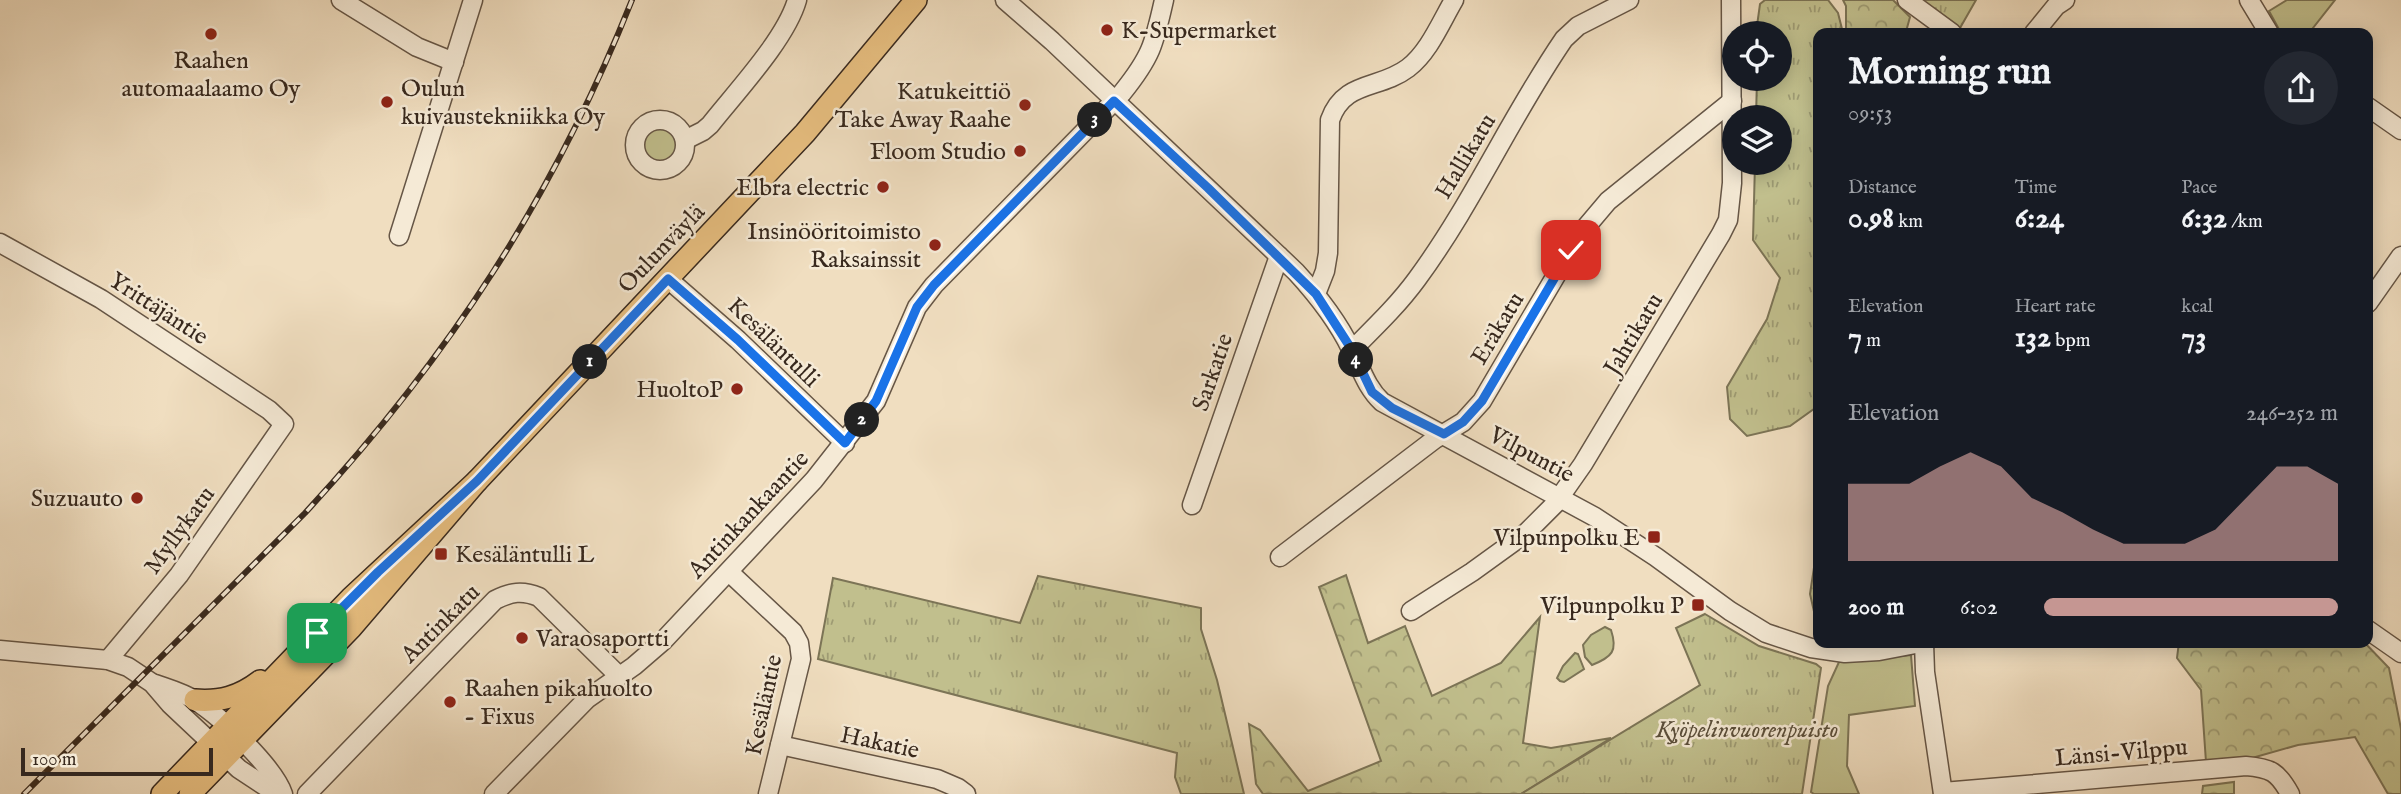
<!DOCTYPE html>
<html lang="en">
<head>
<meta charset="utf-8">
<style>
  body { margin:0; font-family:"IM FELL English",serif; background:#242831; color:#f1f3f6; height:100vh; display:flex; flex-direction:column; font-size:26px; white-space:nowrap }
  * { box-sizing:border-box; margin:0 }
  p { font-size:23px; color:#9ea1a6 }
  .icon { flex:none; width:38px; height:38px; fill:none; stroke:currentColor; stroke-width:2; stroke-linecap:round; stroke-linejoin:round }
  .map { position:relative; flex:1; overflow:hidden }
  .panel { position:absolute; left:1813px; top:28px; width:560px; height:620px; display:flex; flex-direction:column; background:#171b24; border-radius:14px; box-shadow:0 4px 18px #0003 }
  .panel>* { flex:none }
  .fabs { position:absolute; left:1722px; top:21px; display:grid; gap:14px }
  .fabs a { display:grid; place-items:center; width:70px; height:70px; border-radius:50%; background:#171b24; box-shadow:0 4px 18px #0003; font-size:35px }
  .scale { position:absolute; left:21px; bottom:18px; width:192px; box-sizing:border-box; padding-left:7px; border:4px solid #38291e; border-top:0; font-size:19px; line-height:24px; white-space:nowrap; color:#38291e; -webkit-text-stroke:5px #f5ead6; paint-order:stroke }
  .pin { position:absolute; display:grid; place-items:center; width:60px; height:60px; color:#fff; margin:-30px; border-radius:14px; box-shadow:0 4px 10px #0006 }
  .km { position:absolute; width:35px; height:35px; margin:-18px; border-radius:50%; background:#222; color:#fff; font-size:19px; line-height:35px; text-align:center }
  .round { display:grid; place-items:center; flex:none; width:74px; height:74px; border-radius:37px; background:#242831 }
  .head { display:flex; align-items:center; justify-content:space-between; height:119px; padding:0 35px }
  h1 { font-size:38px; font-weight:800; line-height:52px }
  .figures { display:grid; grid-template-columns:repeat(3,1fr); gap:10px; height:119px; padding:7px 35px }
  .figures div { display:grid; align-content:center }
  .figures b { font-size:30px; font-weight:800 }
  .figures small { font-size:19px; font-weight:400 }
  .figures p { font-size:19px }
  .chart { height:196px; padding:14px 35px }
  .chart p { display:flex; justify-content:space-between }
  .chart svg { width:100%; height:126px; margin-top:7px; fill:#c59692; opacity:.7 }
  ul { padding:0 35px; list-style:none; font-size:23px }
  li { display:grid; grid-template-columns:112px 84px 1fr; align-items:center; height:52px }
  li i { height:18px; border-radius:9px; background:#c59692 }
  .map>svg:first-child { display:block }
  .green { fill:#c1bf8d; stroke:#7c7456; stroke-width:2 }
  .forest { fill:url(#forest-crowns); stroke:#7c7456; stroke-width:2 }
  .park { fill:url(#park-tufts); stroke:#7c7456; stroke-width:2 }
  .lines { fill:none; stroke-linecap:round; stroke-linejoin:round }
  .minor-casing { stroke:#665646; stroke-width:21 }
  .major-casing { stroke:#38291e; stroke-width:24 }
  .minor { stroke:#f5ead6; stroke-width:18 }
  .major { stroke:#e8bf80; stroke-width:21 }
  .rail-casing { stroke:#38291e; stroke-width:6 }
  .rail { stroke:#f5ead6; stroke-width:3.5; stroke-dasharray:10; stroke-linecap:butt }
  .route-casing { stroke:#fff; stroke-width:14 }
  .route { stroke:#1a73e8; stroke-width:9 }
  .poi-dot { fill:#8f2418; stroke:#f5ead6; stroke-width:2.5 }
  .labels { text-anchor:middle; stroke-width:5; stroke-linejoin:round; paint-order:stroke }
  .poi-label { font-size:24px; fill:#38291e; stroke:#f5ead6; text-anchor:end }
  .street-label { font-size:24px; fill:#38291e; stroke:#f5ead6 }
  .park-label { font-size:24px; font-style:italic; fill:#5a4e3a; stroke:#f5ead6 }
</style>
</head>
<body>
<div class="map">
<svg width="2401" height="794" viewBox="0 0 2401 794">
  <defs>
    <pattern id="forest-crowns" width="20" height="18" patternUnits="userSpaceOnUse" patternTransform="scale(1.75)"><rect width="20" height="18" fill="#c1bf8d"/><path d="M2 6a3 3 0 1 1 6 0M12 15a3 3 0 1 1 6 0" fill="none" stroke="#9e9b73"/></pattern>
    <pattern id="park-tufts" width="24" height="20" patternUnits="userSpaceOnUse" patternTransform="scale(1.75)"><rect width="24" height="20" fill="#c1bf8d"/><path d="M3 7l-1-3M5 7V3M7 7l1-3M15 17l-1-3M17 17v-4M19 17l1-3" fill="none" stroke="#9e9b73"/></pattern>
  </defs>
  <rect width="100%" height="100%" fill="#f0dec0"/>
  <filter id="stains"><feTurbulence type="fractalNoise" baseFrequency=".00286" numOctaves="4"/><feColorMatrix values="0 0 0 0 .2 0 0 0 0 .09 0 0 0 0 .02 0 0 0 .5 -.17"/></filter>
  <radialGradient id="worn" r=".72"><stop offset=".6" stop-color="#630" stop-opacity="0"/><stop offset="1" stop-color="#630" stop-opacity=".3"/></radialGradient>
  <g class="green">
    <polygon points="2287,0 2335,0 2309,33 2281,33 2269,11"/>
    <circle cx="660" cy="145" r="18"/>
    <path d="M1605 627 1611 630C1618 651 1612 657 1592 665L1585 657 1583 645 1591 635Z"/>
    <polygon points="1575,653 1578,654 1584,669 1564,682 1560,681 1557,678 1563,666"/>
    <polygon points="1911,655 1915,706 1849,715 1847,766 1859,794 1814,794 1811,792 1828,686 1839,662"/>
  </g>
  <g class="forest">
    <polygon points="1843,0 1893,0 1910,17 1907,28 1909,33 1846,33 1846,6"/>
    <polygon points="1818,529 1818,629 1810,594 1815,561 1814,535"/>
    <polygon points="1346,575 1368,643 1405,626 1432,696 1501,663 1540,617 1523,743 1551,748 1611,738 1521,794 1263,794 1256,784 1249,724 1260,730 1308,791 1381,761 1319,587"/>
    <polygon points="2179,642 2364,642 2389,668 2401,729 2401,794 2388,794 2355,737 2298,745 2252,758 2206,762 2201,690 2177,658"/>
    <polygon points="2234,782 2234,794 2202,794 2203,786"/>
  </g>
  <g class="park">
    <polygon points="1765,0 1828,0 1838,13 1843,33 1818,33 1818,406 1790,426 1747,436 1730,419 1727,387 1767,319 1780,278 1753,240 1755,163 1780,163 1780,117 1756,117 1757,79 1780,79 1780,33 1756,33 1760,4"/>
    <polygon points="1920,0 1976,0 1960,28"/>
    <polygon points="1038,576 1201,608 1201,629 1217,680 1244,794 1181,794 1175,777 1177,753 818,659 833,578 1020,623"/>
    <polygon points="1705,614 1759,646 1816,664 1821,668 1802,794 1521,794 1700,685 1676,628"/>
  </g>
  <g class="lines">
    <g class="minor-casing">
      <g id="minor">
        <polyline points="341,0 417,47 454,62"/>
        <path d="M1005 0 1052 41 1296 272C1318 296 1337 320 1351 349 1361 368 1366 387 1382 402L1595 517 1656 557 1730 611 1766 633 1811 648 1845 653 1879 651 1926 642"/>
        <polyline points="1907,0 1952,33"/>
        <polyline points="2249,0 2269,33"/>
        <polyline points="2034,33 2056,6 2065,0"/>
        <polyline points="2368,107 2401,130"/>
        <circle cx="660" cy="145" r="25"/>
        <path d="M685 140 703 131 710 125C736 92 786 39 797 0"/>
        <polyline points="399,236 473,0"/>
        <polyline points="0,243 101,299 269,410 284,424 179,575 108,660"/>
        <polyline points="668,279 738,340 845,443"/>
        <path d="M1316 294 1325 271 1328 253 1330 120C1344 80 1379 90 1408 68 1429 52 1441 22 1454 0"/>
        <polyline points="2368,303 2401,256"/>
        <path d="M1352 350C1375 327 1398 305 1417 279 1473 203 1511 116 1564 39L1578 26 1629 0"/>
        <polyline points="1192,505 1279,256"/>
        <polyline points="1280,557 1435,439 1463,422 1482,401 1571,250 1586,227 1608,201 1732,101"/>
        <polyline points="729,572 793,632 799,643 801,659 768,794"/>
        <polyline points="1411,611 1472,572 1526,533 1555,504 1583,464 1721,234 1728,220 1732,183 1731,0"/>
        <polyline points="2368,630 2401,653"/>
        <polyline points="1924,643 1925,672 1943,794"/>
        <polyline points="0,650 108,660 128,667 152,683 170,704 239,769 277,794"/>
        <path d="M155 684C169 689 184 693 196 701 221 717 274 767 283 794"/>
        <polyline points="780,745 937,779 958,788 966,794"/>
        <path d="M1943 792 2246 766C2271 768 2278 772 2290 794"/>
        <path d="M307 794 495 600C511 592 522 590 539 597L619 676"/>
        <path d="M494 794 587 699 634 666 663 641 814 480 876 401 917 307 934 285 1122 93C1151 57 1154 45 1164 0"/>
      </g>
    </g>
    <g class="major-casing">
      <g id="major">
        <polyline points="477,481 805,133 916,0"/>
        <path d="M195 700C220 702 239 697 260 681"/>
        <polyline points="162,794 351,598 477,481 351,628 190,794"/>
      </g>
    </g>
    <use href="#minor" class="minor"/>
    <use href="#major" class="major"/>
    <g class="rail-casing">
      <path id="rail" d="M24 794 305 513C449 357 553 198 632 0"/>
    </g>
    <use href="#rail" class="rail"/>
  </g>
  <g class="lines">
    <g class="route-casing">
      <polyline id="route" points="317,633 378,572 477,481 668,279 738,340 845,443 876,401 917,307 934,285 1114,101 1208,188 1316,294 1352,350 1372,392 1392,408 1444,434 1463,422 1482,401 1571,250"/>
    </g>
    <use href="#route" class="route"/>
  </g>
  <g class="poi-dot">
    <circle cx="1107" cy="30" r="7"/>
    <circle cx="211" cy="34" r="7"/>
    <circle cx="387" cy="102" r="7"/>
    <circle cx="1025" cy="105" r="7"/>
    <circle cx="1020" cy="151" r="7"/>
    <circle cx="883" cy="187" r="7"/>
    <circle cx="935" cy="245" r="7"/>
    <circle cx="737" cy="389" r="7"/>
    <circle cx="137" cy="498" r="7"/>
    <rect x="1647" y="530" width="14" height="14" rx="3.5"/>
    <rect x="434" y="547" width="14" height="14" rx="3.5"/>
    <rect x="1691" y="598" width="14" height="14" rx="3.5"/>
    <circle cx="522" cy="638" r="7"/>
    <circle cx="450" cy="702" r="7"/>
  </g>
  <g class="labels">
    <g class="poi-label">
      <text x="1121" y="38" text-anchor="start">K-Supermarket</text>
      <text x="211" y="68" text-anchor="middle">Raahen<tspan x="211" dy="28">automaalaamo Oy</tspan></text>
      <text x="401" y="96" text-anchor="start">Oulun<tspan x="401" dy="28">kuivaustekniikka Oy</tspan></text>
      <text x="1011" y="99">Katukeittiö<tspan x="1011" dy="28">Take Away Raahe</tspan></text>
      <text x="1006" y="159">Floom Studio</text>
      <text x="869" y="195">Elbra electric</text>
      <text x="921" y="239">Insinööritoimisto<tspan x="921" dy="28">Raksainssit</tspan></text>
      <text x="723" y="397">HuoltoP</text>
      <text x="123" y="506">Suzuauto</text>
      <text x="1640" y="545">Vilpunpolku E</text>
      <text x="455" y="562" text-anchor="start">Kesäläntulli L</text>
      <text x="1684" y="613">Vilpunpolku P</text>
      <text x="536" y="646" text-anchor="start">Varaosaportti</text>
      <text x="464" y="696" text-anchor="start">Raahen pikahuolto<tspan x="464" dy="28">- Fixus</tspan></text>
    </g>
    <g class="street-label">
      <text transform="translate(1465 156) rotate(-59)" y="8">Hallikatu</text>
      <text transform="translate(661 248) rotate(-46)" y="8">Oulunväylä</text>
      <text transform="translate(159 308) rotate(33)" y="8">Yrittäjäntie</text>
      <text transform="translate(1497 328) rotate(-59)" y="8">Eräkatu</text>
      <text transform="translate(1633 334) rotate(-59)" y="8">Jahtikatu</text>
      <text transform="translate(774 342) rotate(44)" y="8">Kesäläntulli</text>
      <text transform="translate(1212 372) rotate(-71)" y="8">Sarkatie</text>
      <text transform="translate(1532 454) rotate(28)" y="8">Vilpuntie</text>
      <text transform="translate(748 514) rotate(-47)" y="8">Antinkankaantie</text>
      <text transform="translate(179 530) rotate(-54)" y="8">Myllykatu</text>
      <text transform="translate(440 623) rotate(-45)" y="8">Antinkatu</text>
      <text transform="translate(763 705) rotate(-78)" y="8">Kesäläntie</text>
      <text transform="translate(880 742) rotate(12)" y="8">Hakatie</text>
      <text transform="translate(2121 752) rotate(-5)" y="8">Länsi-Vilppu</text>
    </g>
    <g class="park-label">
      <text x="1747" y="737">Kyöpelinvuorenpuisto</text>
    </g>
  </g>
  <rect width="100%" height="100%" filter="url(#stains)"/>
  <rect width="100%" height="100%" fill="url(#worn)"/>
</svg>
<div class="fabs">
<a><svg class="icon" aria-label="locate" viewBox="0 0 24 24"><circle cx="12" cy="12" r="6"/><path d="M12 2v4M12 18v4M2 12h4M18 12h4"/></svg></a>
<a><svg class="icon" aria-label="layers" viewBox="0 0 24 24"><path d="M12 4l9 5-9 5-9-5zM3 14l9 5 9-5"/></svg></a>
</div>
<div class="scale">100 m</div>
<div class="pin" style="left:317px;top:633px;background:#1e9e55"><svg class="icon" aria-label="arrive" viewBox="0 0 24 24"><path d="M6 21V4h12l-3 4 3 4H6"/></svg></div>
<div class="pin" style="left:1571px;top:250px;background:#d93025"><svg class="icon" aria-label="check" viewBox="0 0 24 24"><path d="M5 12l5 5 9-10"/></svg></div>
<b class="km" style="left:590px;top:362px">1</b>
<b class="km" style="left:862px;top:420px">2</b>
<b class="km" style="left:1095px;top:120px">3</b>
<b class="km" style="left:1356px;top:360px">4</b>
<section class="panel">
<div class="head"><div><h1>Morning run</h1><p>09:53</p></div><a class="round"><svg class="icon" aria-label="share" viewBox="0 0 24 24"><path d="M12 15V3M7 8l5-5 5 5M5 13v7h14v-7"/></svg></a></div>
<div class="figures">
<div><p>Distance</p><b>0.98<small> km</small></b></div>
<div><p>Time</p><b>6:24</b></div>
<div><p>Pace</p><b>6:32<small> /km</small></b></div>
</div>
<div class="figures">
<div><p>Elevation</p><b>7<small> m</small></b></div>
<div><p>Heart rate</p><b>132<small> bpm</small></b></div>
<div><p>kcal</p><b>73</b></div>
</div>
<div class="chart"><p><span>Elevation</span>246–252 m</p>
<svg viewBox="0 0 160 44" preserveAspectRatio="none"><path d="M0 44V17L10 17L20 17L30 11L40 6L50 11L60 22L70 27L80 33L90 38L100 38L110 38L120 33L130 22L140 11L150 11L160 17V44z"/></svg>
</div>
<ul>
<li><b>200 m</b>6:02<i style="width:100%"></i></li>
</ul>
</section>
</div>
</body>
</html>
